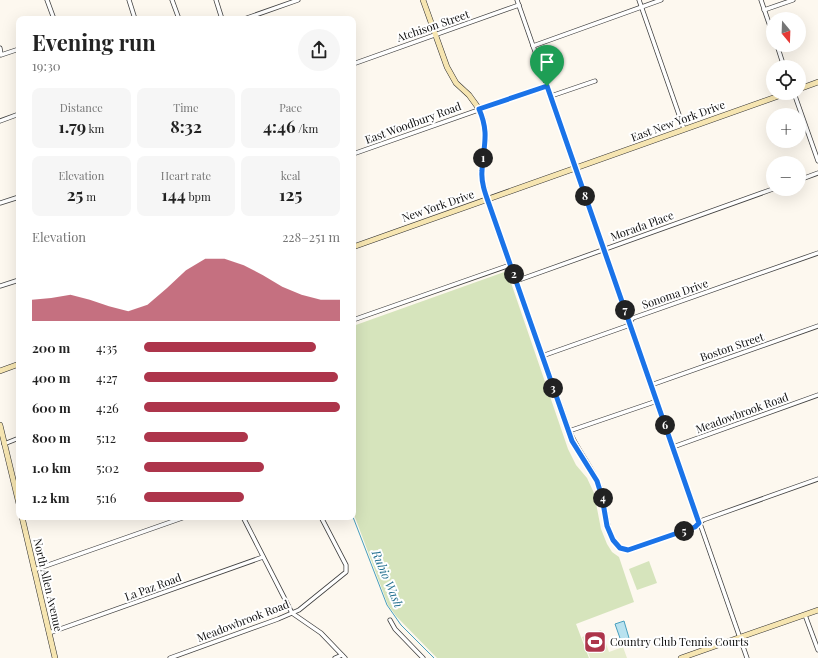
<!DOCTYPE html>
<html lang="en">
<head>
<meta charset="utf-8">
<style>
  body { margin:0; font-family:"Playfair Display",serif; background:#f6f6f6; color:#222; height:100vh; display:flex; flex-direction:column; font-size:15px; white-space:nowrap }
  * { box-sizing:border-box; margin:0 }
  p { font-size:13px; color:#767676 }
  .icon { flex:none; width:22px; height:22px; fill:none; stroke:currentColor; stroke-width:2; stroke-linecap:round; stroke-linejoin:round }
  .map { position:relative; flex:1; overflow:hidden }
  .details { position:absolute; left:16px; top:16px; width:340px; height:504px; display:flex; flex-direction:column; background:#fff; border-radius:8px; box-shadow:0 4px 16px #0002 }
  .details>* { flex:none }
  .needle { width:26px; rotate:161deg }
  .buttons { position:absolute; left:766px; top:12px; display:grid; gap:8px }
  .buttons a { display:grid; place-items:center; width:40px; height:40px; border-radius:50%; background:#fff; box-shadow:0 4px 16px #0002; font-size:20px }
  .pin { position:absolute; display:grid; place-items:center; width:34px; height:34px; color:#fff; margin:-41px -17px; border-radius:50% 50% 50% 0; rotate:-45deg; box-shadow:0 0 4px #0007 }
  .pin .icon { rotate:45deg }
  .km { position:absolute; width:20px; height:20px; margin:-10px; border-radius:50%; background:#222; color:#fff; font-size:11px; line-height:20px; text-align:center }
  .round { display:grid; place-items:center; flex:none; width:42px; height:42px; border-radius:21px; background:#f6f6f6 }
  .overview { display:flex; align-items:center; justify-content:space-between; height:68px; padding:0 16px }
  h1 { font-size:22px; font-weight:700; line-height:30px }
  .stats { display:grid; grid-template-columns:repeat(3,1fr); gap:6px; height:68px; padding:4px 16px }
  .stats div { display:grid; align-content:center; border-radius:8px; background:#f6f6f6; text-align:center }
  .stats b { font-size:17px; font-weight:700 }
  .stats small { font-size:11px; font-weight:400 }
  .stats p { font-size:11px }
  .chart { height:112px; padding:8px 16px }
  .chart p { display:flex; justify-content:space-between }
  .chart svg { width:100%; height:72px; margin-top:4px; fill:#ad354b; opacity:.7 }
  ul { padding:0 16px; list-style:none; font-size:13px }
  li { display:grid; grid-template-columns:64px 48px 1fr; align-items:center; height:30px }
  li i { height:10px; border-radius:5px; background:#ad354b }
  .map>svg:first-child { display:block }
  .green { fill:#d6e4bc }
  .pitch { fill:#e6eccd }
  .water { fill:#b9e2ef; stroke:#489fbe }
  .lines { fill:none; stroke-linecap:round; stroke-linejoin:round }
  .stream { stroke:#489fbe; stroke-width:1 }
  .street-casing { stroke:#404040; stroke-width:5 }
  .secondary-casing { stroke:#2f2f2f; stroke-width:6 }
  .street { stroke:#fff; stroke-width:3.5 }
  .secondary { stroke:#f6e5b1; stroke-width:5 }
  .route-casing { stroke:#fff; stroke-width:8 }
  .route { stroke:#1a73e8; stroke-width:5 }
  .labels { text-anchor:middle; stroke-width:4; stroke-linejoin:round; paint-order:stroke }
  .street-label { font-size:11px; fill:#0d0d0d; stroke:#fff }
  .poi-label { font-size:11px; fill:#0d0d0d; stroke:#fff; text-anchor:start }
  .water-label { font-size:12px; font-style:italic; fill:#247090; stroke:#fff }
</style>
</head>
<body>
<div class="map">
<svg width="818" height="658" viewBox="0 0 818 658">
  <rect width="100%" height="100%" fill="#fdf8ef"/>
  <g class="green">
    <polygon points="507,271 568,449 576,465 587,478 594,493 601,529 607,544 612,552 619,557 634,602 576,624 589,658 437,658 396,616 388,605 353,512 353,326"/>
    <polygon points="649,561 657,583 637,590 629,569"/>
  </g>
  <polygon class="pitch" points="601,630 609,652 623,647 627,658 590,658 582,637"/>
  <polygon class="water" points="624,621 629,638 621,641 615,624"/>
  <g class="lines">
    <polyline class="stream" points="353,517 387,605 401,625 434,658"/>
    <g class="street-casing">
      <g id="street">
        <polyline points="47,0 54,19"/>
        <polyline points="129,0 135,19"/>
        <polyline points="172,0 179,19"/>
        <polyline points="216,0 222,19"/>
        <polyline points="517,0 747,658"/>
        <polyline points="639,0 684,129"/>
        <polyline points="761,0 773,35"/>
        <polyline points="764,10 793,0"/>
        <polyline points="244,19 298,0"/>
        <polyline points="777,45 784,67"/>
        <polyline points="533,46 661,0"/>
        <polyline points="0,48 1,55 19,49"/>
        <polyline points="353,64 519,5"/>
        <polyline points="794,93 818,161"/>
        <polyline points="551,96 595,81"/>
        <polyline points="0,121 19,114"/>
        <polyline points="353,154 547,86"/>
        <polyline points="799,180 818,173"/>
        <polyline points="0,203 19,197"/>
        <polyline points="516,281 773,189"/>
        <polyline points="0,286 19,280"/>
        <polyline points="353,320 510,265"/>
        <polyline points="542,356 627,326 633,318 818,253"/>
        <polyline points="651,385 818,326"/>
        <polyline points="569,431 657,401"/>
        <polyline points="4,444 19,438"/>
        <polyline points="673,447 818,395"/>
        <polyline points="243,517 292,613 321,633 345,658"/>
        <polyline points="620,548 628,550 695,527 703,520 818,479"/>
        <polyline points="34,570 185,517"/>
        <polyline points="805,615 818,650"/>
        <polyline points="390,620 395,629 423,658"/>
        <polyline points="49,633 263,557"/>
        <polyline points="170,658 278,619 299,610 346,572 346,565 321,517"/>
        <polyline points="335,658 342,655"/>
      </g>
    </g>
    <g class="secondary-casing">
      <g id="secondary">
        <path d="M423 0 447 67 456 83 469 95 477 106 483 118 486 136 482 160V179L487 199 569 431C577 451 592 467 600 488 607 508 603 533 620 548"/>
        <polyline points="799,89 818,82"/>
        <polyline points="353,247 787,93"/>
        <polyline points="0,371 19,364"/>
        <polyline points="0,425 19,504"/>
        <polyline points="22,517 55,658"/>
        <polyline points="681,658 818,610"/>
      </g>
    </g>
    <use href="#street" class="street"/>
    <use href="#secondary" class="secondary"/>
  </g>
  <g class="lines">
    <g class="route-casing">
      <path id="route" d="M547 86 699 523 695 527 628 550 620 548 613 540 607 526 602 497 597 481 572 441 489 204C485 193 481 182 482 171 483 146 490 134 479 109Z"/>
    </g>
    <use href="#route" class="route"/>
  </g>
  <defs>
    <g id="stadium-square" transform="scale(1.15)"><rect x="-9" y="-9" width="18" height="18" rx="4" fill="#ad354b" stroke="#fff"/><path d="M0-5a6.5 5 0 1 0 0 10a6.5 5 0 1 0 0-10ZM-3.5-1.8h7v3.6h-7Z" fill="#fff"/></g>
  </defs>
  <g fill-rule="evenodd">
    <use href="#stadium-square" x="595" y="642"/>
  </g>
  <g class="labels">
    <g class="street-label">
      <text transform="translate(433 26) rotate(-19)" y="4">Atchison Street</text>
      <text transform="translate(678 121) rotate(-20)" y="4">East New York Drive</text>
      <text transform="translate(413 123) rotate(-20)" y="4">East Woodbury Road</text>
      <text transform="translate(438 206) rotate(-19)" y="4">New York Drive</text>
      <text transform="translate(642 226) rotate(-20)" y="4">Morada Place</text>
      <text transform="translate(675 294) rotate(-19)" y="4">Sonoma Drive</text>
      <text transform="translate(732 347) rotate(-19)" y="4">Boston Street</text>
      <text transform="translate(742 413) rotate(-20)" y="4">Meadowbrook Road</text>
      <text transform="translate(48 585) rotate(77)" y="4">North Allen Avenue</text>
      <text transform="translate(153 587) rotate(-20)" y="4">La Paz Road</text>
      <text transform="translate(243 621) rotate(-21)" y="4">Meadowbrook Road</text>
    </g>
    <g class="poi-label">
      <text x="610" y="646">Country Club Tennis Courts</text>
    </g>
    <g class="water-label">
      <text transform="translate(387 579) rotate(67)" y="4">Rubio Wash</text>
    </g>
  </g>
</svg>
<div class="buttons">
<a><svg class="needle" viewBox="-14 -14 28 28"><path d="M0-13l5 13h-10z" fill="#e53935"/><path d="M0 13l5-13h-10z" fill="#767676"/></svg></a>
<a><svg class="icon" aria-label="locate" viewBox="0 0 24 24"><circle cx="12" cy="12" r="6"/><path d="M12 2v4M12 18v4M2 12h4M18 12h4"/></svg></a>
<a>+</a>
<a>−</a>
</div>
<div class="pin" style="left:547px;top:86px;background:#1e9e55"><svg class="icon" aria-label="arrive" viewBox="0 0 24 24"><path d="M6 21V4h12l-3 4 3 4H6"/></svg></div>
<b class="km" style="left:483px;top:158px">1</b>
<b class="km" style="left:514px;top:274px">2</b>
<b class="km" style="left:553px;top:388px">3</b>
<b class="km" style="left:603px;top:498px">4</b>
<b class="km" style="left:684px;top:531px">5</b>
<b class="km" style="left:665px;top:425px">6</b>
<b class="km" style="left:625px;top:310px">7</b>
<b class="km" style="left:585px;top:196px">8</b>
<section class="details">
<div class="overview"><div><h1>Evening run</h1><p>19:30</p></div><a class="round"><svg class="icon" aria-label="share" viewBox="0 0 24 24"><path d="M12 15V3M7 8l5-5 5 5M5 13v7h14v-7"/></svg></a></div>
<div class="stats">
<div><p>Distance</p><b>1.79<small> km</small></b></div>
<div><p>Time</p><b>8:32</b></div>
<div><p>Pace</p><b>4:46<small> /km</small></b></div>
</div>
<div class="stats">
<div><p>Elevation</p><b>25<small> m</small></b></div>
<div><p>Heart rate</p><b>144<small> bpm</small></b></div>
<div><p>kcal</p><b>125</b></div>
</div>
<div class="chart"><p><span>Elevation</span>228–251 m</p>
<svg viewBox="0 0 160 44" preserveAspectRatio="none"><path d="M0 44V31L10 30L20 28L30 31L40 35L50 38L60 34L70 24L80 13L90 6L100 6L110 10L120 16L130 23L140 28L150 31L160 31V44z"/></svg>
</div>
<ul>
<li><b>200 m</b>4:35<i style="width:88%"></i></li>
<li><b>400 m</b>4:27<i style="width:99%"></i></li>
<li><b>600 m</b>4:26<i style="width:100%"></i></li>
<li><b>800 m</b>5:12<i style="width:53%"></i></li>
<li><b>1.0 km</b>5:02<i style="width:61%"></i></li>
<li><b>1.2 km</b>5:16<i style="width:51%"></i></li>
</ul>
</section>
</div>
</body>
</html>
